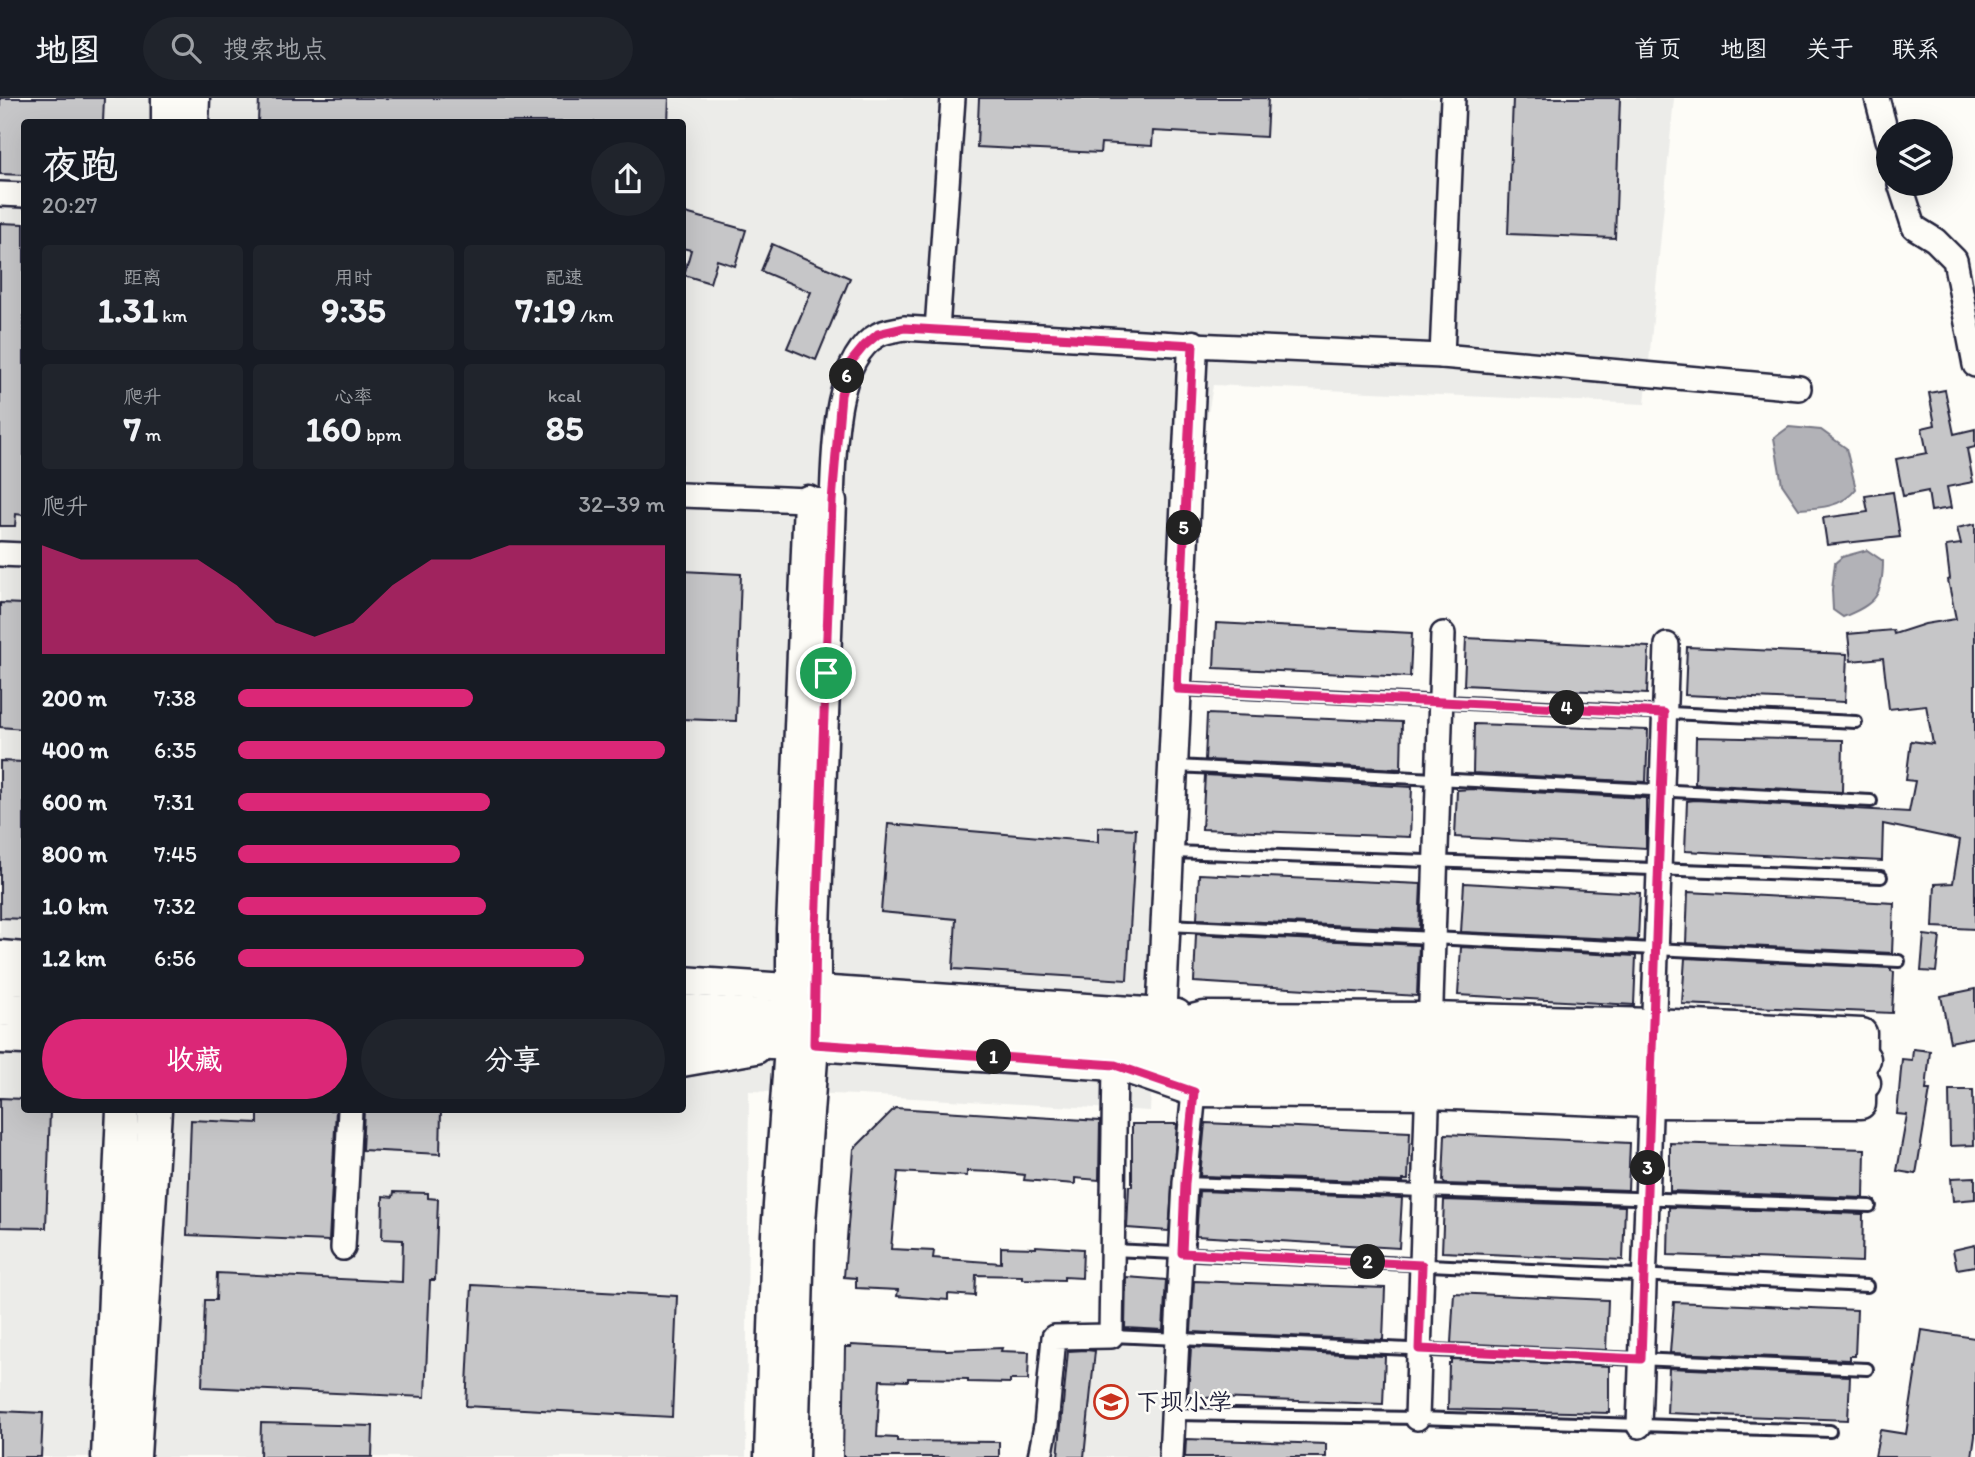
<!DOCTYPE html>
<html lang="zh">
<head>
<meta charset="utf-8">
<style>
  body { margin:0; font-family:Itim,"LXGW WenKai TC",sans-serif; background:#20242c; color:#f1f3f6; height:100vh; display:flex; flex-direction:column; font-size:26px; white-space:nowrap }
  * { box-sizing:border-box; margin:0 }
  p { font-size:23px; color:#9ea1a6 }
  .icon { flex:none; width:38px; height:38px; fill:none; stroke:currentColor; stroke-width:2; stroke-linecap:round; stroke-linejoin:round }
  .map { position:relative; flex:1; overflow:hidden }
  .details { position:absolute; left:21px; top:21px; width:665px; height:994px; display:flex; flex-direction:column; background:#171b24; border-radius:7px; box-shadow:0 7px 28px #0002 }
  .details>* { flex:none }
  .buttons { position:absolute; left:1876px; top:21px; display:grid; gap:14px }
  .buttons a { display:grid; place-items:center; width:77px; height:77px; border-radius:50%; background:#171b24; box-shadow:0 7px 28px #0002; font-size:35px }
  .pin { position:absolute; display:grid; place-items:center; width:60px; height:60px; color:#fff; margin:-30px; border:4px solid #fff; border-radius:50%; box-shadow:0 2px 7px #0007 }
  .km { position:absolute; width:35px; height:35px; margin:-18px; border-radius:50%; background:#222; color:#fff; font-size:19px; line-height:35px; text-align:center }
  .round { display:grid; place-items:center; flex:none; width:74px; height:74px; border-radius:37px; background:#20242c }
  .head { display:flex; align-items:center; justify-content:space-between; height:119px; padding:0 21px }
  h1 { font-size:38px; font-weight:700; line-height:52px }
  .metrics { display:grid; grid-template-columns:repeat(3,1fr); gap:10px; height:119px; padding:7px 21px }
  .metrics div { display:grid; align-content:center; border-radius:7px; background:#20242c; text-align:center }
  .metrics b { font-size:35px; font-weight:700 }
  .metrics small { font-size:19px; font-weight:400 }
  .metrics p { font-size:19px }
  .chart { height:196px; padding:14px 21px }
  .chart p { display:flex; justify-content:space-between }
  .chart svg { width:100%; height:126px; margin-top:7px; fill:#db2777; opacity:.7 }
  .button { display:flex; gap:14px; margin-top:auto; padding:14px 21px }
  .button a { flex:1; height:80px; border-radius:42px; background:#db2777; color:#fff; font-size:28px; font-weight:700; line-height:80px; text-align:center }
  .button a+a { background:#20242c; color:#f1f3f6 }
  ul { padding:0 21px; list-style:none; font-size:23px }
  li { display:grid; grid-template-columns:112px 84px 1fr; align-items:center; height:52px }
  li i { height:18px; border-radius:9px; background:#db2777 }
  header { display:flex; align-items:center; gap:42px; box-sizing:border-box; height:98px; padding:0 35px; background:#171b24; border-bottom:2px solid #363941 }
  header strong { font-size:33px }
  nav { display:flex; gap:38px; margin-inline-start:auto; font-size:24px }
  .search { width:490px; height:63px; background:#20242c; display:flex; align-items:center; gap:18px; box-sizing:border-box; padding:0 24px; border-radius:38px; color:#9ea1a6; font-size:26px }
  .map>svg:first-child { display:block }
  .built { fill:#ecece9; fill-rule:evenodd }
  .water { fill:#b2b2b7; stroke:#787885; stroke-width:2 }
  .building { fill:#c6c6c8; stroke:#22223b; stroke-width:2 }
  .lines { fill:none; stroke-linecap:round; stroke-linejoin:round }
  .service-casing { stroke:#22223b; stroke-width:16 }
  .minor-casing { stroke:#22223b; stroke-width:28 }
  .tertiary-casing { stroke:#22223b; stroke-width:33 }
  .secondary-casing { stroke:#22223b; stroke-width:37 }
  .service { stroke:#fdfcf7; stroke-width:10 }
  .minor { stroke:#fdfcf7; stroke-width:23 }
  .tertiary { stroke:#fdfcf7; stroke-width:28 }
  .secondary { stroke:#fdfcf7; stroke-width:32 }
  .route-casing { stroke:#fff; stroke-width:14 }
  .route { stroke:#db2777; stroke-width:9 }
  .labels { text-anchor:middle; stroke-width:5; stroke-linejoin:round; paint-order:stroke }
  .poi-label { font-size:24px; fill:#22223b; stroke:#fdfcf7; text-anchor:start }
</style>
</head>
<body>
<header>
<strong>地图</strong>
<div class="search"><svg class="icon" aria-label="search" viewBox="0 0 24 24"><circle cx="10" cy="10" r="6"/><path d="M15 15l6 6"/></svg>搜索地点</div>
<nav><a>首页</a><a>地图</a><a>关于</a><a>联系</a></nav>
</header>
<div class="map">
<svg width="1975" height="1359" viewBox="0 0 1975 1359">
  <rect width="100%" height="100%" fill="#fdfcf7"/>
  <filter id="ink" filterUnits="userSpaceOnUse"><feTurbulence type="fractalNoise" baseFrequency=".0143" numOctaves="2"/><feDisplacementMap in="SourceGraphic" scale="14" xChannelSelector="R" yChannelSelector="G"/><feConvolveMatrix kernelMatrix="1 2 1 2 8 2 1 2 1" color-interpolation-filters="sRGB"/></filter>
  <g filter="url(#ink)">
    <g class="built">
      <path d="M0 0H1674L1645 306 1213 287 1175 510 1150 1013 859 997 749 993 746 1359H0ZM24 24H682V1012H24Z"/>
      <polygon points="1063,1246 1170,1249 1165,1359 1049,1359"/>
    </g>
    <g class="water">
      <path d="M1789 329 1821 332 1846 350 1856 391C1842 409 1821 410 1799 411L1782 386 1774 340Z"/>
      <path d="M1867 452 1883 463C1883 498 1875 506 1843 519L1833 512 1832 492 1835 465 1842 459Z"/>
    </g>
    <g class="building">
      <polygon points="0,0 104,0 103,24 24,24 24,77 0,76"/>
      <polygon points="259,0 669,0 668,24 258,24"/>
      <polygon points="979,0 1268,0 1266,39 1153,33 1152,48 1101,45 1100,55 977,49"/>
      <polygon points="1513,0 1620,0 1615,140 1508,136"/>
      <polygon points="682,114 746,132 735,168 717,162 710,185 684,177 691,152 682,150"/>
      <polygon points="0,125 24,126 24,417 16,416 15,428 0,428"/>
      <polygon points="772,146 850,180 816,262 787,250 811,194 761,173"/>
      <polygon points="1945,292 1954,336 1975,331 1975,349 1967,351 1973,384 1947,389 1951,410 1931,413 1928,393 1903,398 1896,361 1927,355 1922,330 1935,327 1929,295"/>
      <polygon points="1893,394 1900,439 1827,447 1823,420 1868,414 1865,398"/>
      <polygon points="1975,426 1975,831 1933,829 1935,786 1953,785 1960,742 1883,726 1882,763 1685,753 1687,703 1695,702 1909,714 1915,683 1906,682 1911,643 1933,646 1926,607 1889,611 1883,560 1851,563 1848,536 1893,532 1894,536 1925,526 1956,521 1948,482 1950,481 1946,448 1961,446 1957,430"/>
      <polygon points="682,473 741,476 736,623 682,621"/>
      <polygon points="0,505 24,506 24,631 0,629"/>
      <polygon points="1216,525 1412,535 1410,579 1214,570"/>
      <polygon points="1466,540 1649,549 1647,596 1464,587"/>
      <polygon points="1687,549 1847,556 1845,604 1685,597"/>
      <polygon points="1207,616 1402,624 1401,671 1205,662"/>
      <polygon points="1474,626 1648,632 1646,684 1473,675"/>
      <polygon points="1696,639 1843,642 1842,694 1695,686"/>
      <polygon points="0,663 24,664 24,821 0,820"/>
      <polygon points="1205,677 1412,689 1410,739 1202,731"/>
      <polygon points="1472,691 1646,700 1646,750 1455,739 1457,692"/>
      <polygon points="888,726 1098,744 1098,729 1136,731 1127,882 953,871 956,821 881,814"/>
      <polygon points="1199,776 1421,786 1419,831 1197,821"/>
      <polygon points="1464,785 1640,795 1638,842 1461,834"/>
      <polygon points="1688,794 1894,805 1892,855 1686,845"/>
      <polygon points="1196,836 1419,847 1417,898 1194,884"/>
      <polygon points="1924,837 1940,839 1936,874 1921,873"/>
      <polygon points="1461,849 1636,858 1634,907 1458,897"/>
      <polygon points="1685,860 1891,870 1891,873 1894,874 1892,915 1682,906"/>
      <polygon points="1975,891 1975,939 1950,944 1941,898"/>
      <polygon points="1913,951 1930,953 1926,992 1930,992 1916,1076 1897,1073 1907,1017 1897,1016 1902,961 1912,962"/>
      <polygon points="1949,992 1973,992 1974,1047 1950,1048"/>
      <polygon points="0,1000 24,1001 24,1012 50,1012 46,1130 0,1129"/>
      <polygon points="895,1010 1100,1023 1099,1082 1075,1080 1075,1086 1024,1082 1025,1077 994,1074 967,1073 967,1078 898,1074 891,1151 934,1153 933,1160 1001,1165 1001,1149 1036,1150 1036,1148 1083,1151 1082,1180 1064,1179 1064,1182 1022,1181 1022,1178 976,1177 975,1198 948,1196 948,1202 897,1198 898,1192 856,1190 856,1180 844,1179 854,1051"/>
      <polygon points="258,1012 336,1012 329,1143 187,1137 191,1022 258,1025"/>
      <polygon points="364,1012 441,1012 440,1056 362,1052"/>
      <polygon points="1205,1025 1410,1034 1408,1082 1403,1082 1403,1084 1200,1078"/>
      <polygon points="1132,1026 1177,1026 1169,1133 1127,1130 1129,1088 1132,1088"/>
      <polygon points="1445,1036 1630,1045 1628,1092 1445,1086 1443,1083"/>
      <polygon points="1670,1045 1865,1051 1864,1100 1670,1093"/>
      <polygon points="1975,1079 1975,1101 1953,1103 1951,1080"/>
      <polygon points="1199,1093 1402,1100 1399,1150 1196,1138"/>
      <polygon points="394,1094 428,1095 428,1100 438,1101 435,1182 430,1182 425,1299 202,1289 205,1202 216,1202 217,1175 402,1184 403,1142 382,1141 383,1098 393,1099"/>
      <polygon points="1444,1102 1625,1108 1623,1162 1442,1154"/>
      <polygon points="1669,1109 1863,1116 1862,1164 1668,1157"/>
      <polygon points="1975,1147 1975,1168 1957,1171 1953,1152"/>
      <polygon points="1126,1179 1166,1182 1163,1232 1125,1230"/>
      <polygon points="1194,1183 1385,1190 1383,1242 1191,1234"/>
      <polygon points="472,1187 677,1198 672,1319 466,1308"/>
      <polygon points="1454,1195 1608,1202 1606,1252 1451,1245"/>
      <polygon points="1674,1204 1857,1212 1855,1258 1850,1258 1850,1262 1670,1255"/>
      <polygon points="1922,1232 1975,1240 1975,1338 1972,1359 1875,1359 1880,1332 1906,1336"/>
      <polygon points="851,1247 947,1252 1002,1250 1001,1253 1029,1254 1028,1282 1010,1282 1010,1285 968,1284 968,1281 908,1280 908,1283 880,1282 877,1339 897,1340 897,1343 999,1344 999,1359 843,1359 845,1249 851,1249"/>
      <polygon points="1191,1249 1385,1258 1383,1306 1188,1299"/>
      <polygon points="1086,1252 1095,1253 1084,1359 1058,1359 1068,1253"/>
      <polygon points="1451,1261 1609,1268 1609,1315 1448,1311 1449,1265 1451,1265"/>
      <polygon points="1669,1270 1850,1278 1848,1322 1667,1315"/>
      <polygon points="0,1313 43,1315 41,1359 0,1359"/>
      <polygon points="261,1325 373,1328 372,1359 260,1359"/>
      <polygon points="1186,1341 1326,1346 1326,1359 1185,1359"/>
    </g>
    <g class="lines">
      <g class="service-casing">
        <g id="service">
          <polyline points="1179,591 1856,624"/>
          <polyline points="1176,668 1871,703"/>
          <polyline points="1172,754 1881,779"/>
          <polyline points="1168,827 1899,863"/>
          <polyline points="1185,1085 1870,1108"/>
          <polyline points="1113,1152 1867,1188"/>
          <polyline points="1111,1238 1867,1271"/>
          <polyline points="1174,1316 1417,1320 1830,1333"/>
        </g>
      </g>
      <g class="minor-casing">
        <g id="minor">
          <polyline points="1877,0 1888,42"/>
          <polyline points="1900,86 1914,129 1935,142 1955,162 1975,267"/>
          <polyline points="0,96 24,97"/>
          <polyline points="937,232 953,0"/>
          <polyline points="1442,258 1453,0"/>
          <path d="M682 397 832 403C834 358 833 261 878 237 885 233 896 232 904 230L1193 247 1442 258 1799 290"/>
          <polyline points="0,456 24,457"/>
          <polyline points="1430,935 1443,536"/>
          <polyline points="1653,942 1667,547"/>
          <polyline points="343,1150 350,1012"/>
          <polyline points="1417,1320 1428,980"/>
          <polyline points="1639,1328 1651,991"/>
          <polyline points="1040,1359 1046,1328 1054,1239 1111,1238 1115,966"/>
          <polyline points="1171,1359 1185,1085 1194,994"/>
        </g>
      </g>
      <g class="tertiary-casing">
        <g id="tertiary">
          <polyline points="0,857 24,859"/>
          <polyline points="682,883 1177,916"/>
          <polyline points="0,941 24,942"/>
          <polyline points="1160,944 1193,247"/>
          <polyline points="682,964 756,951"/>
          <polyline points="1124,970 1194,994 1428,996 1650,1005 1861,1006 1862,935 1653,925 1430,919 1204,918 1126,938"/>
          <polyline points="769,1359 776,1136 791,919 791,831 808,402"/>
          <polyline points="794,1359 800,1138 816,920 816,832 832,403"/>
        </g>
      </g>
      <g class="secondary-casing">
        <g id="secondary">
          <polyline points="168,24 168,0"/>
          <polyline points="192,24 193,0"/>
          <polyline points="0,880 24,881"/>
          <polyline points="0,911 24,913"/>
          <polyline points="682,913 924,927 1160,944 1430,946 1652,951 1864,961"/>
          <polyline points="682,940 814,946 1115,966 1429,969 1651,980 1864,985"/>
          <polyline points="108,1359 123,1012"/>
          <polyline points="134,1359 155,1012"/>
        </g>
      </g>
      <use href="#service" class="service"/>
      <use href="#minor" class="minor"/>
      <use href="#tertiary" class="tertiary"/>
      <use href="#secondary" class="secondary"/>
    </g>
  </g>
  <g class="lines" filter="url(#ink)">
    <g class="route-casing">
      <polygon id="route" points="904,230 1193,247 1177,591 1664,615 1641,1261 1419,1251 1422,1167 1182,1155 1185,1085 1194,994 1115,967 814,946 816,832 832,403 841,297 850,265 864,248 878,236"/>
    </g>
    <use href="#route" class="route"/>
  </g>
  <defs>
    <g id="school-ring" transform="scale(1.75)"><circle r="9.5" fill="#fdfcf7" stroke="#c8321e" stroke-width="1.5"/><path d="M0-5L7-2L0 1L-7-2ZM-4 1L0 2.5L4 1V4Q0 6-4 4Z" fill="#c8321e"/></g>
  </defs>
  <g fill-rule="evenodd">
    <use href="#school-ring" x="1111" y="1304"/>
  </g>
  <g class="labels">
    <g class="poi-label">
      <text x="1136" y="1312">下坝小学</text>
    </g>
  </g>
</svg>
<div class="buttons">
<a><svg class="icon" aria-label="layers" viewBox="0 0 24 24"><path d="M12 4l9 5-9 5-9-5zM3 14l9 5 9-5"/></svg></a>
</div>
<div class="pin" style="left:826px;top:575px;background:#1e9e55"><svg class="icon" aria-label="arrive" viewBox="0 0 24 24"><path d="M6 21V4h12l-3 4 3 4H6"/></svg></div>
<b class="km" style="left:994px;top:959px">1</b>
<b class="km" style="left:1368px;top:1164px">2</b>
<b class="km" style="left:1648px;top:1070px">3</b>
<b class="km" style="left:1567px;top:610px">4</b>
<b class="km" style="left:1184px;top:430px">5</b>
<b class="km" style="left:847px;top:278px">6</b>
<section class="details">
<div class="head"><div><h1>夜跑</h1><p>20:27</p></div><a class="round"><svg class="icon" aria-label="share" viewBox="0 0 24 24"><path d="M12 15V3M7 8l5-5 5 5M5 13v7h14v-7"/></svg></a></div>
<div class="metrics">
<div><p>距离</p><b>1.31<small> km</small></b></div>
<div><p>用时</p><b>9:35</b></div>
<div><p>配速</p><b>7:19<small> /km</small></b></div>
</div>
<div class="metrics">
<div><p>爬升</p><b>7<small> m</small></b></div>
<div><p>心率</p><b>160<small> bpm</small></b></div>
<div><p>kcal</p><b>85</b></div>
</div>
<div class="chart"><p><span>爬升</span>32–39 m</p>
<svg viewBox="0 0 160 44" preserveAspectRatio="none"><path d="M0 44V6L10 11L20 11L30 11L40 11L50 20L60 33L70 38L80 33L90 20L100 11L110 11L120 6L130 6L140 6L150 6L160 6V44z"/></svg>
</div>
<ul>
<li><b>200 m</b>7:38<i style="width:55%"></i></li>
<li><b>400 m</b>6:35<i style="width:100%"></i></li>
<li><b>600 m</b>7:31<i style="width:59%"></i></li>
<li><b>800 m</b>7:45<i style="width:52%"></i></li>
<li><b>1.0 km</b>7:32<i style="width:58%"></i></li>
<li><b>1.2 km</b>6:56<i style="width:81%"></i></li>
</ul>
<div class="button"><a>收藏</a><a>分享</a></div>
</section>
</div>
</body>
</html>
